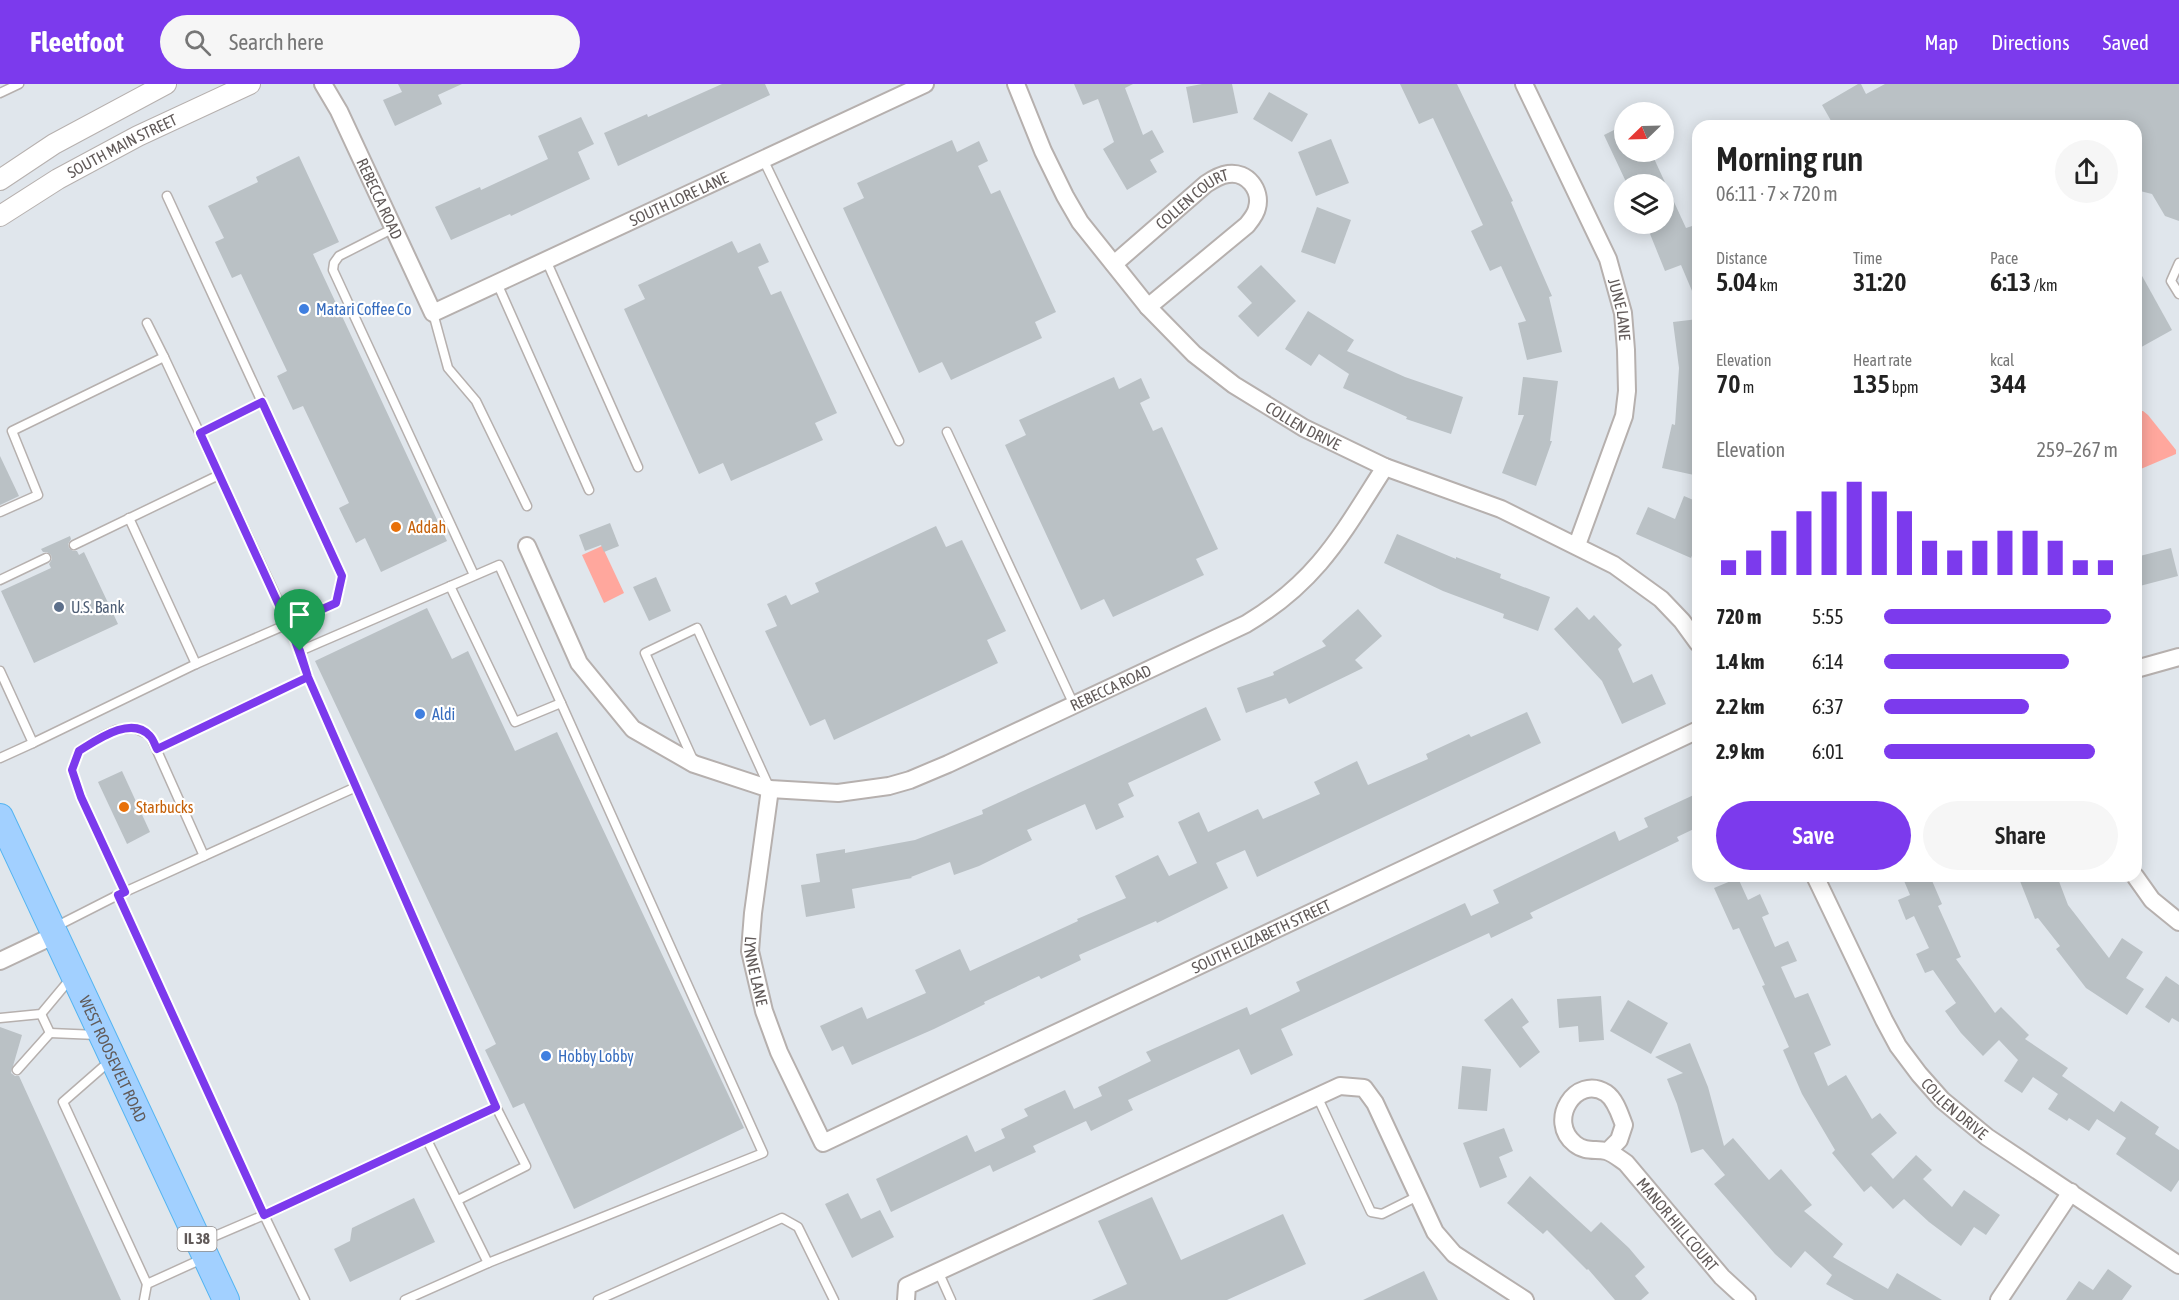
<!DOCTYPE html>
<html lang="en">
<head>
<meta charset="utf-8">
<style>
  body { margin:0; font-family:"Asap Condensed",sans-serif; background:#f6f6f6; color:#222; height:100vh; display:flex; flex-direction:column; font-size:22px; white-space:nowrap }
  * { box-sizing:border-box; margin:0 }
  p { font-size:20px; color:#767676 }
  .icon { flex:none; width:33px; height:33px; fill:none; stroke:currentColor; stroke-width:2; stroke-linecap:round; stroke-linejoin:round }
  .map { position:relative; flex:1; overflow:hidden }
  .details { position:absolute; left:1692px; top:36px; width:450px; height:762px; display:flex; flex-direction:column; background:#fff; border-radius:18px; box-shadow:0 3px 15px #0003 }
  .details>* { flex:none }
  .needle { width:39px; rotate:247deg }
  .fabs { position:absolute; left:1614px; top:18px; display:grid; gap:12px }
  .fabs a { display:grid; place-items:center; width:60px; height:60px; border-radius:50%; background:#fff; box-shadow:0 3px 15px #0003; font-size:30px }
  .pin { position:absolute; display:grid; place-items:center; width:51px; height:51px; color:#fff; margin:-62px -26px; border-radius:50% 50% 50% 0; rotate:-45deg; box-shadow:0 0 6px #0007 }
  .pin .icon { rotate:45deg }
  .round { display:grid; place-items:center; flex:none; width:63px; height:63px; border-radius:32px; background:#f6f6f6 }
  .headline { display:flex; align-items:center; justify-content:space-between; height:102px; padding:0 24px }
  h1 { font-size:33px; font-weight:600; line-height:45px }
  .metrics { display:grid; grid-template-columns:repeat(3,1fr); gap:9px; height:102px; padding:6px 24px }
  .metrics div { display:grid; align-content:center }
  .metrics b { font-size:26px; font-weight:600 }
  .metrics small { font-size:16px; font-weight:400 }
  .metrics p { font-size:16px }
  .chart { height:168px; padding:12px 24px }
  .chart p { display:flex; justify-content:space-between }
  .chart svg { width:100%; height:108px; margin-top:6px; stroke:#7c3aed; stroke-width:6 }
  .cta { display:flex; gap:12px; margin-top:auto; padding:12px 24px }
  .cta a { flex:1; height:69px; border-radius:36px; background:#7c3aed; color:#fff; font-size:24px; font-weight:600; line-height:69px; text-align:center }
  .cta a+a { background:#f6f6f6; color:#222 }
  ul { padding:0 24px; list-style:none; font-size:20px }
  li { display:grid; grid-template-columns:96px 72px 1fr; align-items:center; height:45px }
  li i { height:15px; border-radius:8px; background:#7c3aed }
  header { display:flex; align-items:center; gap:36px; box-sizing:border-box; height:84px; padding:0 30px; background:#7c3aed; color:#fff }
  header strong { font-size:28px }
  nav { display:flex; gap:33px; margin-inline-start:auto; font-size:21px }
  .search { width:420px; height:54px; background:#f6f6f6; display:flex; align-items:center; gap:15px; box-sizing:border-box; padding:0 21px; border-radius:33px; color:#767676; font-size:22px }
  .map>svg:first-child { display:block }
  .water { fill:#ffa79d }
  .building { fill:#bac1c5 }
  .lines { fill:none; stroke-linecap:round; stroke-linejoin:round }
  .service-casing { stroke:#b6b0ae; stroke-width:11 }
  .minor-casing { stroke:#b6b0ae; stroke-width:20 }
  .tertiary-casing { stroke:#b6b0ae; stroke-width:22 }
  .primary-casing { stroke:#54b4f1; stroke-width:28 }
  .service { stroke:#fff; stroke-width:8 }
  .minor { stroke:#fff; stroke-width:16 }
  .tertiary { stroke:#fff; stroke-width:20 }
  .primary { stroke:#a2d0ff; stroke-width:26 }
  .route-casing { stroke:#fff; stroke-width:12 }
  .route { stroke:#7c3aed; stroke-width:8 }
  .shop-dot { fill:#3f7fe0; stroke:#fff; stroke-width:2 }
  .food-dot { fill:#e8710a; stroke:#fff; stroke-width:2 }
  .service-dot { fill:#5c6f8a; stroke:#fff; stroke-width:2 }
  .labels { text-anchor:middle; stroke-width:4.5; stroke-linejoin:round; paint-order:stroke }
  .shield { fill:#fff; stroke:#908c8b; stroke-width:1.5 }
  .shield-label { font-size:15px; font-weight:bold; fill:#615a59 }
  .street-label { font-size:16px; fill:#615a59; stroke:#fff }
  .shop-label { font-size:16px; fill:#366cbe; stroke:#fff; text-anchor:start }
  .food-label { font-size:16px; fill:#c56008; stroke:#fff; text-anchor:start }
  .service-label { font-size:16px; fill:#4e5e75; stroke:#fff; text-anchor:start }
</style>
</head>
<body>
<header>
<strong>Fleetfoot</strong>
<div class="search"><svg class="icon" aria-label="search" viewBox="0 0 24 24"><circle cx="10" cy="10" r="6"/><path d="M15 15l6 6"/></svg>Search here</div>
<nav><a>Map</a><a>Directions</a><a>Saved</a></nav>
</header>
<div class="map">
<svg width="2179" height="1216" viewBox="0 0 2179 1216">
  <rect width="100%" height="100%" fill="#e0e6ec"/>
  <g class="water">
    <polygon points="2136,327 2143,327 2148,331 2176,366 2176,370 2136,387"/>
    <polygon points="602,462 624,509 604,519 582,471"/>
  </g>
  <g class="building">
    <polygon points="398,0 462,0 438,11 442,20 395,42 383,16 402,8"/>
    <polygon points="722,0 765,0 770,11 618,82 604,49 647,30 648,33"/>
    <polygon points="1074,0 1133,0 1125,4 1143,51 1152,46 1164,68 1150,76 1157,88 1127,106 1103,65 1114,58 1098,15 1083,21"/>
    <polygon points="1202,0 1232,0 1238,29 1193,39 1186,3"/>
    <polygon points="1400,0 1457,0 1513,117 1511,118 1552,212 1549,213 1562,268 1527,276 1518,239 1526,237 1501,182 1490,187 1471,147 1483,141 1433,34 1419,40"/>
    <polygon points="1858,0 1861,0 1866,10 1885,0 2179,0 2179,137 2165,132 2152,110 2136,106 2136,42 2108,42 2096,39 2091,42 1834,42 1822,21"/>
    <polygon points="1269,8 1308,30 1292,58 1253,35"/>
    <polygon points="581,33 594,60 578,68 590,95 511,132 510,130 451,156 435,123 480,103 481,106 548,75 538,52"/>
    <polygon points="1624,41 1624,68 1651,68 1686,144 1698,140 1698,221 1681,181 1665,187 1646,140 1664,140 1664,100 1627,100 1604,51"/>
    <polygon points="1331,55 1349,99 1316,112 1298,68"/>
    <polygon points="952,56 957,68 979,57 988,77 978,82 991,110 1000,106 1056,228 1035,238 1042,254 951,296 942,278 919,289 843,124 864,114 857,99"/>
    <polygon points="299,72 339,158 313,170 447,457 381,488 365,454 356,459 339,424 349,419 303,322 293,326 277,292 287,287 241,190 232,194 215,158 224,154 208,122 258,98 256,93"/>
    <polygon points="1317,123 1351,136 1335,180 1301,168"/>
    <polygon points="732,157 738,169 760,159 769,178 758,183 771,211 781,207 837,329 815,339 823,356 731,397 723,379 699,390 624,225 645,215 638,201"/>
    <polygon points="1261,181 1296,217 1258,253 1238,232 1252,219 1237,203"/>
    <polygon points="2136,181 2172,246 2136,266"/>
    <polygon points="1308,227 1354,256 1347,267 1405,293 1463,313 1451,350 1406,335 1407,333 1343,304 1349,290 1319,270 1311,282 1285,265"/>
    <polygon points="1698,235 1698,375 1694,391 1662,384 1672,340 1675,341 1679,284 1673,238"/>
    <polygon points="1114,293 1119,305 1141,294 1150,314 1140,319 1153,347 1162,343 1218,465 1196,475 1204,491 1113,533 1104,515 1081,526 1005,361 1026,351 1019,336"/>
    <polygon points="1523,293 1558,297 1550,357 1552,357 1536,402 1502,389 1524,331 1518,331"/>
    <polygon points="0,372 19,412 0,421"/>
    <polygon points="1684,412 1698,418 1698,458 1691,474 1636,450 1648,423 1675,435"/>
    <polygon points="610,439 619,462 604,468 601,461 585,467 579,451"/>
    <polygon points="936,442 946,463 962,456 1006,547 987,556 998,579 834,656 825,635 810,642 765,547 777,542 767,520 786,511 791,521 819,508 815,499"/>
    <polygon points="1397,450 1456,475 1456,473 1501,490 1500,494 1550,513 1538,547 1503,534 1504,530 1443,507 1384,479"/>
    <polygon points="70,452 71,455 68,460 69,464 73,467 77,467 79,471 84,468 118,540 34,579 1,507 51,484 49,480 52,475 51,471 47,468 43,468 41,465"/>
    <polygon points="2171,464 2178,492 2136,503 2136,473"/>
    <polygon points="656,493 671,527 649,537 633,503"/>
    <polygon points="1577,523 1589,536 1594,531 1622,561 1618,565 1633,599 1652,590 1666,620 1622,640 1602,597 1554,545"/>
    <polygon points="427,524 452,575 468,567 515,667 557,648 744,1044 574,1125 524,1019 513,1024 485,966 496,960 315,577"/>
    <polygon points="1358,525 1382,552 1355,576 1363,584 1289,620 1286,614 1246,629 1237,604 1274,591 1273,588 1326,562 1322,557"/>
    <polygon points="1206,623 1221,656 1128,699 1134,712 1118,720 1124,733 1096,746 1085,720 1027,746 1032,756 979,782 954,791 950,778 911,793 912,794 852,805 855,824 806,833 801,801 820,798 816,770 845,765 845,769 915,756 983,730 982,726"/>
    <polygon points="1527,628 1541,659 1257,793 1245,766 1216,779 1228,804 1157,839 1156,837 1079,871 1081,876 1041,895 1039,892 984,918 985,920 934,945 852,981 843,962 832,967 820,942 862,923 867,935 926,909 915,886 960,865 970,887 1078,837 1077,835 1126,814 1115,792 1158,771 1169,792 1197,779 1178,738 1199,728 1208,748 1258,725 1263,735 1320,710 1314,698 1357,677 1368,701 1428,675 1426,670 1469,650 1471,653"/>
    <polygon points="122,687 150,748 127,760 98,698"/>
    <polygon points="1698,709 1698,743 1677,753 1679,757 1530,829 1533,834 1491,854 1489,849 1281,945 1293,971 1251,991 1239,965 1128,1016 1133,1026 1091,1047 1086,1037 1033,1062 1036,1068 993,1088 990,1081 891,1128 876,1095 967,1051 975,1068 1005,1054 1001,1045 1028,1032 1024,1025 1065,1006 1074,1025 1102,1012 1098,1003 1151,977 1146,968 1247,923 1250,931 1300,907 1296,898 1465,819 1471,832 1499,819 1493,806 1615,747 1619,757 1648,743 1644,734"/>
    <polygon points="1902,792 1930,792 1942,820 1938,822 1961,873 1956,875 1995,929 2001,923 2029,951 2025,955 2068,984 2062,992 2114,1028 2121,1017 2159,1043 2155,1050 2179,1066 2179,1096 2171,1108 2116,1070 2126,1054 2097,1035 2089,1047 2069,1034 2067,1037 2048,1025 2058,1010 2033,993 2022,1009 2004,997 2018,976 1999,956 1983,972 1961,949 1945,927 1956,919 1933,886 1925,889 1916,870 1929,864 1914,832 1906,836 1898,816 1910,811"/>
    <polygon points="2018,792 2057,792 2068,821 2109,874 2122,854 2143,868 2126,894 2144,905 2127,931 2086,904 2056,865 2060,862 2038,834 2035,835"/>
    <polygon points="1738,794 1748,816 1760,810 1769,830 1762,833 1775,863 1788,857 1797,877 1781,883 1795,914 1808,909 1831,961 1814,969 1828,1002 1846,991 1872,1035 1880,1029 1897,1049 1871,1070 1893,1095 1916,1071 1932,1086 1923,1095 1952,1123 1964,1106 2000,1131 1986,1151 1974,1143 1961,1162 1929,1138 1904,1115 1893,1125 1871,1102 1864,1108 1832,1069 1835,1066 1802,1010 1783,966 1789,963 1762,902 1765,901 1739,844 1733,846 1714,804"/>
    <polygon points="2166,892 2179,901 2179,938 2172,934 2169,939 2145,923"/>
    <polygon points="1601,912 1604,956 1579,958 1578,942 1559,944 1557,915"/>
    <polygon points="1512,914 1529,938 1522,943 1540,968 1520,984 1484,936"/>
    <polygon points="1628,916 1668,939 1651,970 1610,947"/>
    <polygon points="0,943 22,951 11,989 15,992 19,992 121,1216 0,1216"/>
    <polygon points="1690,959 1708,1003 1724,1062 1733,1054 1769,1096 1781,1085 1812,1121 1804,1127 1843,1160 1833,1173 1888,1205 1897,1189 1942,1216 1854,1216 1826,1200 1832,1191 1805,1167 1791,1184 1775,1170 1714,1100 1725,1091 1703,1065 1691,1069 1677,1020 1667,995 1683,989 1655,973"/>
    <polygon points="1462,982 1491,985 1487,1027 1458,1025"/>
    <polygon points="1504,1044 1513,1067 1499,1073 1507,1093 1480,1104 1463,1059"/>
    <polygon points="1530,1092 1591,1148 1601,1138 1629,1164 1645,1183 1635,1192 1649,1209 1641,1216 1615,1216 1588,1185 1587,1186 1547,1146 1543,1150 1507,1119"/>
    <polygon points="848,1109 861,1135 880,1126 894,1153 852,1174 825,1120"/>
    <polygon points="1152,1113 1181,1176 1283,1130 1306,1180 1227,1216 1092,1216 1127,1200 1098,1137"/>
    <polygon points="414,1114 435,1158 350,1198 334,1165 350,1157 352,1144"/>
    <polygon points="2108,1185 2132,1202 2122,1216 2066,1216 2079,1197 2093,1206"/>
    <polygon points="1424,1187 1438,1216 1363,1216"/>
  </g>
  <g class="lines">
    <g class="service-casing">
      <g id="service">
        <polyline points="0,9 19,0"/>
        <polyline points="763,75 899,357"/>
        <polyline points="394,144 339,172 334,179 333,186 474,491"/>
        <polyline points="546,176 638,383"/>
        <polyline points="2179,179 2171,197 2179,210"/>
        <polyline points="497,199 589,406"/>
        <polyline points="433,229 448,284 476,317 527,422"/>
        <polyline points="164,273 289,540 308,593 473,970 496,1023 526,1082 458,1116"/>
        <polyline points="947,348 1074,621"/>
        <polyline points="200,349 262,318"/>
        <polyline points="0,428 38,411 12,347 164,273 147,239"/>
        <polyline points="129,434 196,580"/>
        <polyline points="74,461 219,391"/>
        <polyline points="0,496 46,474"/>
        <polyline points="450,502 515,638 561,619"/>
        <polyline points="300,567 499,481 763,1069 488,1179 427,1056"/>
        <polyline points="0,587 33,659 0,674"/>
        <polyline points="33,659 196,580 336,519 342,492 167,112"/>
        <polyline points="157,665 308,593"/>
        <polyline points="694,678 645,569 697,544 770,705"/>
        <polyline points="125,808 81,713 72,686 79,667 103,652 116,646 134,644 150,651 204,772"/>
        <polyline points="118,811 264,1131 201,1158"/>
        <polyline points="55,843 118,811 356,703"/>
        <polyline points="41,930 50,949"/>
        <polyline points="0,934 41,930 71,894"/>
        <polyline points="50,949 97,951"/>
        <polyline points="111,976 63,1018 147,1200"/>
        <polyline points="17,986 50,949"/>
        <polyline points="1317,1012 1371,1128 1382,1130 1418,1112"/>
        <polyline points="938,1187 951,1216"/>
        <polyline points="144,1216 147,1200 202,1175"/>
        <polyline points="305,1216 264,1131 496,1023"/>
        <polyline points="405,1216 488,1179"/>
        <polyline points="598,1216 782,1134 798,1143 834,1216"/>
      </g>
    </g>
    <g class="minor-casing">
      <g id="minor">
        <path id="s1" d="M323 0 339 27 433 229 925 0"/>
        <path id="s2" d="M1016 0 1043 67 1065 112 1080 138 1148 223 1194 270 1234 301 1304 344 1385 383 1501 425 1614 481 1661 515 1682 537 1698 559"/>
        <path id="s3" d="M1524 0 1608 175 1623 229 1626 266 1627 307 1624 332 1577 461"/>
        <path id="s4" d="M1114 180 1206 100C1212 96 1220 91 1228 90 1247 87 1262 106 1257 124 1256 130 1251 136 1247 141L1148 223"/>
        <path id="s5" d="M527 462 579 579 633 645 694 680 770 705 838 709 889 702 910 696 948 680 1246 540C1318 497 1342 450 1385 383"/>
        <polyline points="2136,585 2179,573"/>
        <path id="s6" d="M770 705 753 829 750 867 764 927 779 968 823 1059 1698 646"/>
        <path id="s7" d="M1815 792 1884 936 1898 962 1919 990 1942 1016 1987 1053 2179 1181"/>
        <polyline points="2135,792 2152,816 2179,838"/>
        <polyline points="0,877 55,851"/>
        <path id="s8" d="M1608 1067 1619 1056 1624 1041C1620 1031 1616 1016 1606 1009 1576 990 1546 1037 1575 1060 1585 1068 1594 1065 1606 1067 1613 1069 1620 1075 1626 1079L1722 1193 1747 1216"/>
        <polyline points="906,1216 907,1202 1340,1002 1364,1004 1375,1019 1435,1148 1454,1170 1525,1216"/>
        <polyline points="1999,1216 2071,1108"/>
      </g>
    </g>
    <g class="tertiary-casing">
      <g id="tertiary">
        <polyline points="0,96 54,60 166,0"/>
        <path id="s9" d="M0 132 58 95 138 52 250 0"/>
      </g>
    </g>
    <g class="primary-casing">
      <g id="primary">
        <path id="s10" d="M0 733 226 1216"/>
      </g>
    </g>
    <use href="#service" class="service"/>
    <use href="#minor" class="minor"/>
    <use href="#tertiary" class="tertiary"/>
    <use href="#primary" class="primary"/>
  </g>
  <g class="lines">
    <g class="route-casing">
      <path id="route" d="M300 567 200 349 262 318 342 492 336 519 289 540 308 593 157 665C155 661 153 655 150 652 131 631 97 656 79 667L72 686 81 713 125 808 118 811 264 1131 496 1023 308 593 300 567"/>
    </g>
    <use href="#route" class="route"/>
  </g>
  <g class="shop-dot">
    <circle cx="304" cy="225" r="6"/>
    <circle cx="420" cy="630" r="6"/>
    <circle cx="546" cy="972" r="6"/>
  </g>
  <g class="food-dot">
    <circle cx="396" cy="443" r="6"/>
    <circle cx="124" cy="723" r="6"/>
  </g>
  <circle class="service-dot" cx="59" cy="523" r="6"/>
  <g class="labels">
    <rect class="shield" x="177.5" y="1143" width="39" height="24" rx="4.5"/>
    <g class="shield-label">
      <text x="197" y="1160">IL 38</text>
    </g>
    <g class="street-label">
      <text dy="6" stroke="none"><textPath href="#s9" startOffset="141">SOUTH MAIN STREET</textPath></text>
      <text dy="6" stroke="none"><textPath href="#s1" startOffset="128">REBECCA ROAD</textPath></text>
      <text dy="6" stroke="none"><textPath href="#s1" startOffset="525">SOUTH LORE LANE</textPath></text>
      <text dy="6" stroke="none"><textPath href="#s4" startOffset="102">COLLEN COURT</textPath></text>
      <text dy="6" stroke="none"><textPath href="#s3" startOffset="246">JUNE LANE</textPath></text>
      <text dy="6" stroke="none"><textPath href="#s2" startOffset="458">COLLEN DRIVE</textPath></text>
      <text dy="6" stroke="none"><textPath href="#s5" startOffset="726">REBECCA ROAD</textPath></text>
      <text dy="6" stroke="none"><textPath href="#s6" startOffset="854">SOUTH ELIZABETH STREET</textPath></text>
      <text dy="6" stroke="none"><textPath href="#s6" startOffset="184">LYNNE LANE</textPath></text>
      <text dy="6" stroke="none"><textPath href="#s10" startOffset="267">WEST ROOSEVELT ROAD</textPath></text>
      <text dy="6" stroke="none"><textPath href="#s7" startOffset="274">COLLEN DRIVE</textPath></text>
      <text dy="6" stroke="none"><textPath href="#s8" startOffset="294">MANOR HILL COURT</textPath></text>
    </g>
    <g class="shop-label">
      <text x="316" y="231">Matari Coffee Co</text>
      <text x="432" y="636">Aldi</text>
      <text x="558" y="978">Hobby Lobby</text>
    </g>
    <g class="food-label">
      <text x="408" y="449">Addah</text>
      <text x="136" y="729">Starbucks</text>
    </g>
    <g class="service-label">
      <text x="71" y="529">U.S. Bank</text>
    </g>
  </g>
</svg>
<div class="fabs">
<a><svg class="needle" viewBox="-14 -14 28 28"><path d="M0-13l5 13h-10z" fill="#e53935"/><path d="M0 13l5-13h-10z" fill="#767676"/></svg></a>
<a><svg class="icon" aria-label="layers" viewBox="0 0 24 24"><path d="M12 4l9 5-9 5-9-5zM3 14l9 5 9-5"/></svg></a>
</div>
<div class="pin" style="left:300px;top:567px;background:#1e9e55"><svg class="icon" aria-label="arrive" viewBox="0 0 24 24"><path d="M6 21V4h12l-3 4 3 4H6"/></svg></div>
<section class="details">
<div class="headline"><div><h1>Morning run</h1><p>06:11 · 7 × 720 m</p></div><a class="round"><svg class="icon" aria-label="share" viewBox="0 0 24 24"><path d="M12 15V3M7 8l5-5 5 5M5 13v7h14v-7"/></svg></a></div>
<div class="metrics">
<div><p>Distance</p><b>5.04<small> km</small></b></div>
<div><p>Time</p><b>31:20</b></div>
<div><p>Pace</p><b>6:13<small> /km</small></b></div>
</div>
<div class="metrics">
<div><p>Elevation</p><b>70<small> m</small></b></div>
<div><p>Heart rate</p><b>135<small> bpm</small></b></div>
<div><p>kcal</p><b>344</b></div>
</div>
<div class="chart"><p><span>Elevation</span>259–267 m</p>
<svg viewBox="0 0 160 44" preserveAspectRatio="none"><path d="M5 44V38M15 44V34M25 44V26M35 44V18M45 44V10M55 44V6M65 44V10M75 44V18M85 44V30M95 44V34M105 44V30M115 44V26M125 44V26M135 44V30M145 44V38M155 44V38"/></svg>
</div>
<ul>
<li><b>720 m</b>5:55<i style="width:97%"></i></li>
<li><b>1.4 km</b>6:14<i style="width:79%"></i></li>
<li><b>2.2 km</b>6:37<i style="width:62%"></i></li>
<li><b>2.9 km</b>6:01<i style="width:90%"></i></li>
</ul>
<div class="cta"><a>Save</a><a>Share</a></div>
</section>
</div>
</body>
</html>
